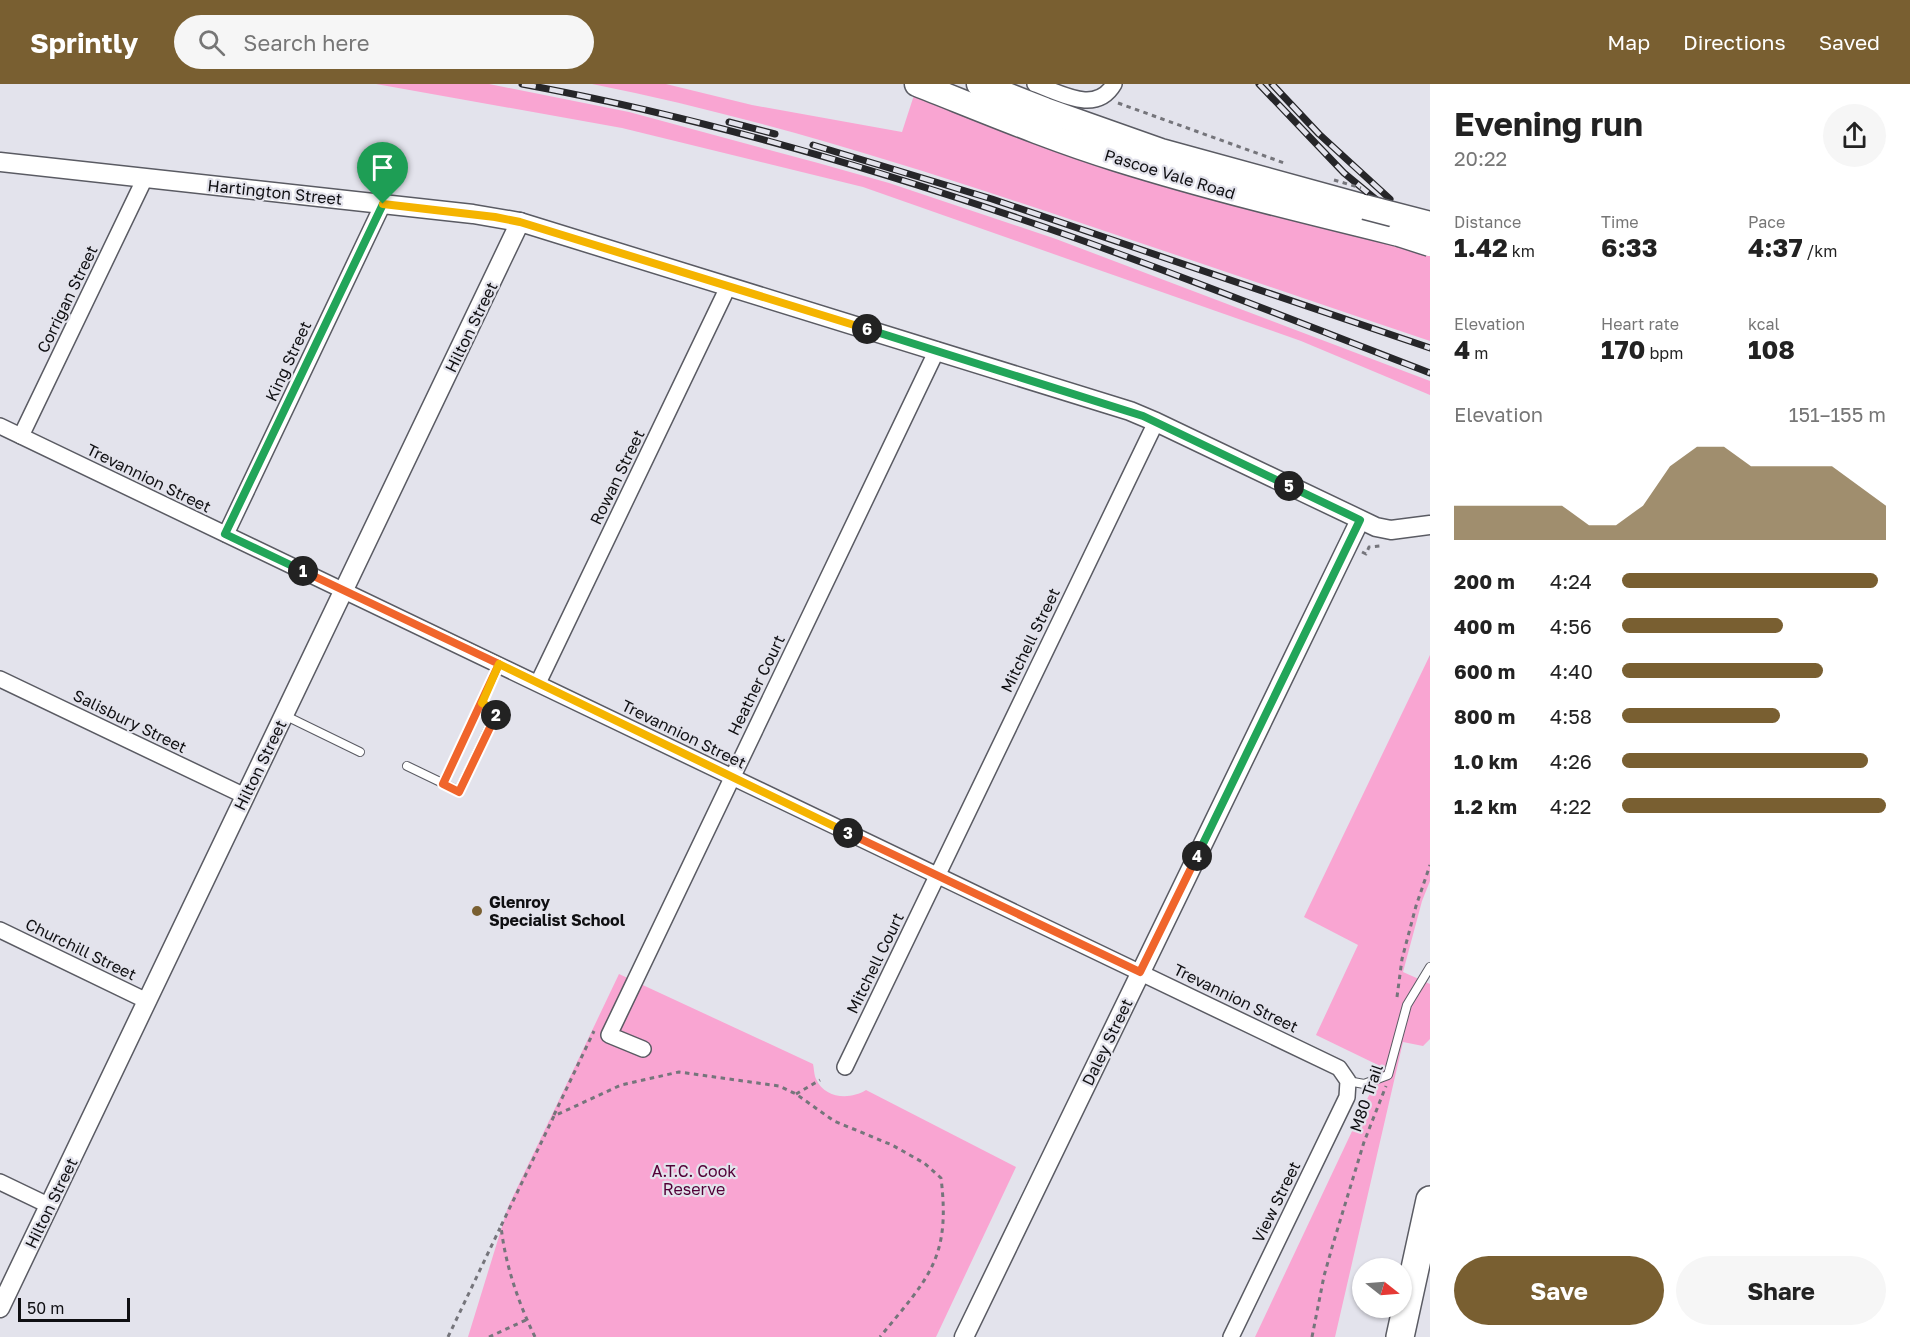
<!DOCTYPE html>
<html lang="en">
<head>
<meta charset="utf-8">
<style>
  body { margin:0; font-family:"Golos Text",sans-serif; background:#f6f6f6; color:#222; height:100vh; display:flex; flex-direction:column; font-size:22px; white-space:nowrap }
  * { box-sizing:border-box; margin:0 }
  p { font-size:20px; color:#767676 }
  .icon { flex:none; width:33px; height:33px; fill:none; stroke:currentColor; stroke-width:2; stroke-linecap:round; stroke-linejoin:round }
  .map { position:relative; flex:1; overflow:hidden }
  .drawer { display:flex; flex-direction:column; background:#fff; width:480px }
  .drawer>* { flex:none }
  .needle { width:39px; rotate:107deg }
  .tools { position:absolute; left:1352px; top:1174px; display:grid; gap:12px }
  .tools a { display:grid; place-items:center; width:60px; height:60px; border-radius:50%; background:#fff; box-shadow:0 2px 4px #0004; font-size:30px }
  .scale { position:absolute; left:18px; bottom:15px; width:112px; box-sizing:border-box; padding-left:6px; border:3px solid #0f0f12; border-top:0; font-size:16px; line-height:21px; white-space:nowrap; color:#0f0f12; -webkit-text-stroke:4px #e3e3ec; paint-order:stroke }
  .pin { position:absolute; display:grid; place-items:center; width:51px; height:51px; color:#fff; margin:-62px -26px; border-radius:50% 50% 50% 0; rotate:-45deg; box-shadow:0 0 6px #0007 }
  .pin .icon { rotate:45deg }
  .km { position:absolute; width:30px; height:30px; margin:-15px; border-radius:50%; background:#222; color:#fff; font-size:16px; line-height:30px; text-align:center }
  .round { display:grid; place-items:center; flex:none; width:63px; height:63px; border-radius:32px; background:#f6f6f6 }
  .head { display:flex; align-items:center; justify-content:space-between; height:102px; padding:0 24px }
  h1 { font-size:33px; font-weight:700; line-height:45px }
  .figures { display:grid; grid-template-columns:repeat(3,1fr); gap:9px; height:102px; padding:6px 24px }
  .figures div { display:grid; align-content:center }
  .figures b { font-size:26px; font-weight:700 }
  .figures small { font-size:16px; font-weight:400 }
  .figures p { font-size:16px }
  .chart { height:168px; padding:12px 24px }
  .chart p { display:flex; justify-content:space-between }
  .chart svg { width:100%; height:108px; margin-top:6px; fill:#795f31; opacity:.7 }
  .primary-button { display:flex; gap:12px; margin-top:auto; padding:12px 24px }
  .primary-button a { flex:1; height:69px; border-radius:36px; background:#795f31; color:#fff; font-size:24px; font-weight:700; line-height:69px; text-align:center }
  .primary-button a+a { background:#f6f6f6; color:#222 }
  ul { padding:0 24px; list-style:none; font-size:20px }
  li { display:grid; grid-template-columns:96px 72px 1fr; align-items:center; height:45px }
  li i { height:15px; border-radius:8px; background:#795f31 }
  header { display:flex; align-items:center; gap:36px; box-sizing:border-box; height:84px; padding:0 30px; background:#795f31; color:#fff }
  header strong { font-size:28px }
  nav { display:flex; gap:33px; margin-inline-start:auto; font-size:21px }
  .search { width:420px; height:54px; background:#f6f6f6; display:flex; align-items:center; gap:15px; box-sizing:border-box; padding:0 21px; border-radius:33px; color:#767676; font-size:22px }
  main { display:flex; flex:1; min-height:0 }
  .map>svg:first-child { display:block }
  .green { fill:#f9a5d2 }
  .lines { fill:none; stroke-linecap:round; stroke-linejoin:round }
  .service-casing { stroke:#5a5b63; stroke-width:10 }
  .minor-casing { stroke:#5a5b63; stroke-width:18 }
  .tertiary-casing { stroke:#5a5b63; stroke-width:21 }
  .primary-casing { stroke:#5a5b63; stroke-width:27 }
  .motorway-casing { stroke:#5a5b63; stroke-width:30 }
  .path { stroke:#75757b; stroke-width:3; stroke-dasharray:4.5 4.5; stroke-linecap:butt }
  .service { stroke:#fff; stroke-width:8 }
  .minor { stroke:#fff; stroke-width:15 }
  .tertiary { stroke:#fff; stroke-width:18 }
  .primary { stroke:#fff; stroke-width:24 }
  .motorway { stroke:#fff; stroke-width:27 }
  .rail-casing { stroke:#262629; stroke-width:7 }
  .rail { stroke:#e3e3ec; stroke-width:4.5; stroke-dasharray:14; stroke-linecap:butt }
  .primary-bridge-casing { stroke:#5a5b63; stroke-width:27; stroke-linecap:butt }
  .path-bridge { stroke:#75757b; stroke-width:3; stroke-dasharray:4.5 4.5; stroke-linecap:butt }
  .primary-bridge { stroke:#fff; stroke-width:24 }
  .split-1-casing { stroke:#fff; stroke-width:12 }
  .split-2-casing { stroke:#fff; stroke-width:12 }
  .split-3-casing { stroke:#fff; stroke-width:12 }
  .split-4-casing { stroke:#fff; stroke-width:12 }
  .split-5-casing { stroke:#fff; stroke-width:12 }
  .split-6-casing { stroke:#fff; stroke-width:12 }
  .split-7-casing { stroke:#fff; stroke-width:12 }
  .split-1 { stroke:#22a559; stroke-width:8 }
  .split-2 { stroke:#f0652b; stroke-width:8 }
  .split-3 { stroke:#f5b400; stroke-width:8 }
  .split-4 { stroke:#f0652b; stroke-width:8 }
  .split-5 { stroke:#22a559; stroke-width:8 }
  .split-6 { stroke:#22a559; stroke-width:8 }
  .split-7 { stroke:#f5b400; stroke-width:8 }
  .poi-dot { fill:#795f31; stroke:#e3e3ec; stroke-width:2 }
  .labels { text-anchor:middle; stroke-width:4.5; stroke-linejoin:round; paint-order:stroke }
  .street-label { font-size:16px; fill:#0f0f12; stroke:#e3e3ec }
  .poi-label { font-size:16px; font-weight:bold; fill:#0f0f12; stroke:#e3e3ec; text-anchor:start }
  .park-label { font-size:16px; fill:#520037; stroke:#e3e3ec }
</style>
</head>
<body>
<header>
<strong>Sprintly</strong>
<div class="search"><svg class="icon" aria-label="search" viewBox="0 0 24 24"><circle cx="10" cy="10" r="6"/><path d="M15 15l6 6"/></svg>Search here</div>
<nav><a>Map</a><a>Directions</a><a>Saved</a></nav>
</header>
<main>
<div class="map">
<svg width="1430" height="1253" viewBox="0 0 1430 1253">
  <rect width="100%" height="100%" fill="#e3e3ec"/>
  <g class="green">
    <polygon points="376,0 489,0 629,28 818,79 889,99 1056,155 1430,297 1430,311 1301,257 863,103 622,44"/>
    <path d="M592 0H666L752 21 902 48 915 8 1430 170V257C1314 218 1198 178 1081 139 921 85 758 33 592 0Z"/>
    <polygon points="1430,571 1430,797 1422,817 1403,888 1430,900 1430,955 1423,962 1403,958 1335,1253 1255,1253 1379,990 1378,981 1316,951 1358,861 1304,833"/>
    <path d="M619 890 813 980C814 984 814 991 816 995 825 1015 850 1016 866 1006L1016 1083 936 1253H468L508 1123Z"/>
  </g>
  <g class="lines">
    <g class="service-casing">
      <g id="service">
        <polyline points="284,631 360,668"/>
        <polyline points="407,682 459,707 497,627 482,619"/>
        <polyline points="443,700 499,580"/>
        <polyline points="1348,997 1364,1000 1388,991 1407,921 1430,883"/>
      </g>
    </g>
    <g class="minor-casing">
      <g id="minor">
        <path d="M1035 0C1061 9 1096 31 1114 0"/>
        <polyline points="0,342 1339,984 1348,997 1347,1013 1231,1253"/>
        <polyline points="21,352 145,94"/>
        <polyline points="226,450 383,120"/>
        <polyline points="0,595 245,712"/>
        <polyline points="538,599 728,203"/>
        <polyline points="0,846 147,917"/>
        <polyline points="643,965 609,951 937,266"/>
        <polyline points="845,983 1156,338"/>
        <polyline points="0,1098 50,1122"/>
      </g>
    </g>
    <g class="tertiary-casing">
      <g id="tertiary">
        <polyline points="0,78 473,130 520,138 1130,327 1156,338 1376,443 1391,446 1430,441"/>
        <polyline points="0,1224 520,138"/>
        <polyline points="964,1253 1360,436"/>
      </g>
    </g>
    <g class="primary-casing">
      <g id="primary">
        <path d="M917 0C983 26 1049 54 1117 75 1210 104 1305 127 1399 150"/>
        <polyline points="979,0 1045,26 1161,67 1365,123"/>
      </g>
    </g>
    <g class="motorway-casing">
      <polyline id="motorway" points="1400,1253 1430,1116"/>
    </g>
    <g class="path">
      <polyline points="1118,19 1287,80"/>
      <polyline points="1362,468 1366,470 1369,463 1380,462"/>
      <polyline points="1397,913 1402,875 1416,822 1430,781"/>
      <polyline points="796,1010 820,996"/>
      <polyline points="554,1031 594,947"/>
      <polyline points="448,1253 500,1144"/>
      <polyline points="489,1253 526,1236"/>
      <path d="M535 1253C518 1218 505 1180 501 1142L554 1032 621 1001 679 988 779 1002 796 1010 834 1037 892 1061 924 1079 941 1094C951 1175 928 1194 880 1253"/>
      <polyline points="1312,1253 1324,1192 1333,1160 1364,1058 1386,1002"/>
    </g>
    <use href="#service" class="service"/>
    <use href="#minor" class="minor"/>
    <use href="#tertiary" class="tertiary"/>
    <use href="#primary" class="primary"/>
    <use href="#motorway" class="motorway"/>
    <g class="rail-casing">
      <g id="rail">
        <path d="M522 0C700 33 874 84 1044 143 1174 188 1302 240 1430 289"/>
        <polyline points="1259,0 1344,89 1430,160"/>
        <polyline points="1272,0 1319,50 1390,115"/>
        <polyline points="729,38 775,50"/>
        <polyline points="813,61 992,115 1430,264"/>
      </g>
    </g>
    <use href="#rail" class="rail"/>
    <g class="primary-bridge-casing">
      <g id="primary-bridge">
        <polyline points="1365,123 1430,140"/>
        <polyline points="1399,150 1430,160"/>
      </g>
    </g>
    <polyline class="path-bridge" points="1334,96 1361,104"/>
    <use href="#primary-bridge" class="primary-bridge"/>
  </g>
  <g class="lines">
    <g class="split-1-casing">
      <polyline id="split-1" points="303,487 225,450 383,120"/>
    </g>
    <g class="split-2-casing">
      <polyline id="split-2" points="303,487 499,580 443,700 459,708 496,631"/>
    </g>
    <g class="split-3-casing">
      <polyline id="split-3" points="496,631 497,627 482,619 499,580 848,749"/>
    </g>
    <g class="split-4-casing">
      <polyline id="split-4" points="848,749 1140,888 1197,772"/>
    </g>
    <g class="split-5-casing">
      <polyline id="split-5" points="1197,772 1360,436 1289,402"/>
    </g>
    <g class="split-6-casing">
      <polyline id="split-6" points="867,245 1143,332 1289,402"/>
    </g>
    <g class="split-7-casing">
      <polyline id="split-7" points="383,120 495,133 520,138 867,245"/>
    </g>
    <use href="#split-1" class="split-1"/>
    <use href="#split-2" class="split-2"/>
    <use href="#split-3" class="split-3"/>
    <use href="#split-4" class="split-4"/>
    <use href="#split-5" class="split-5"/>
    <use href="#split-6" class="split-6"/>
    <use href="#split-7" class="split-7"/>
  </g>
  <circle class="poi-dot" cx="477" cy="827" r="6"/>
  <g class="labels">
    <g class="street-label">
      <text transform="translate(1170 90) rotate(17)" y="6">Pascoe Vale Road</text>
      <text transform="translate(275 108) rotate(6)" y="6">Hartington Street</text>
      <text transform="translate(67 215) rotate(-64)" y="6">Corrigan Street</text>
      <text transform="translate(471 243) rotate(-64)" y="6">Hilton Street</text>
      <text transform="translate(288 277) rotate(-65)" y="6">King Street</text>
      <text transform="translate(617 393) rotate(-64)" y="6">Rowan Street</text>
      <text transform="translate(149 394) rotate(26)" y="6">Trevannion Street</text>
      <text transform="translate(1030 556) rotate(-64)" y="6">Mitchell Street</text>
      <text transform="translate(756 601) rotate(-64)" y="6">Heather Court</text>
      <text transform="translate(130 637) rotate(26)" y="6">Salisbury Street</text>
      <text transform="translate(684 650) rotate(26)" y="6">Trevannion Street</text>
      <text transform="translate(260 681) rotate(-64)" y="6">Hilton Street</text>
      <text transform="translate(81 865) rotate(26)" y="6">Churchill Street</text>
      <text transform="translate(875 879) rotate(-64)" y="6">Mitchell Court</text>
      <text transform="translate(1236 914) rotate(26)" y="6">Trevannion Street</text>
      <text transform="translate(1107 958) rotate(-64)" y="6">Daley Street</text>
      <text transform="translate(1366 1014) rotate(-71)" y="6">M80 Trail</text>
      <text transform="translate(1276 1118) rotate(-64)" y="6">View Street</text>
      <text transform="translate(51 1119) rotate(-64)" y="6">Hilton Street</text>
    </g>
    <g class="poi-label">
      <text x="489" y="824">Glenroy<tspan x="489" dy="18">Specialist School</tspan></text>
    </g>
    <g class="park-label">
      <text x="694" y="1093">A.T.C. Cook<tspan x="694" dy="18">Reserve</tspan></text>
    </g>
  </g>
</svg>
<div class="tools">
<a><svg class="needle" viewBox="-14 -14 28 28"><path d="M0-13l5 13h-10z" fill="#e53935"/><path d="M0 13l5-13h-10z" fill="#767676"/></svg></a>
</div>
<div class="scale">50 m</div>
<div class="pin" style="left:383px;top:120px;background:#1e9e55"><svg class="icon" aria-label="arrive" viewBox="0 0 24 24"><path d="M6 21V4h12l-3 4 3 4H6"/></svg></div>
<b class="km" style="left:303px;top:487px">1</b>
<b class="km" style="left:496px;top:631px">2</b>
<b class="km" style="left:848px;top:749px">3</b>
<b class="km" style="left:1197px;top:772px">4</b>
<b class="km" style="left:1289px;top:402px">5</b>
<b class="km" style="left:867px;top:245px">6</b>
</div>
<section class="drawer">
<div class="head"><div><h1>Evening run</h1><p>20:22</p></div><a class="round"><svg class="icon" aria-label="share" viewBox="0 0 24 24"><path d="M12 15V3M7 8l5-5 5 5M5 13v7h14v-7"/></svg></a></div>
<div class="figures">
<div><p>Distance</p><b>1.42<small> km</small></b></div>
<div><p>Time</p><b>6:33</b></div>
<div><p>Pace</p><b>4:37<small> /km</small></b></div>
</div>
<div class="figures">
<div><p>Elevation</p><b>4<small> m</small></b></div>
<div><p>Heart rate</p><b>170<small> bpm</small></b></div>
<div><p>kcal</p><b>108</b></div>
</div>
<div class="chart"><p><span>Elevation</span>151–155 m</p>
<svg viewBox="0 0 160 44" preserveAspectRatio="none"><path d="M0 44V30L10 30L20 30L30 30L40 30L50 38L60 38L70 30L80 14L90 6L100 6L110 14L120 14L130 14L140 14L150 22L160 30V44z"/></svg>
</div>
<ul>
<li><b>200 m</b>4:24<i style="width:97%"></i></li>
<li><b>400 m</b>4:56<i style="width:61%"></i></li>
<li><b>600 m</b>4:40<i style="width:76%"></i></li>
<li><b>800 m</b>4:58<i style="width:60%"></i></li>
<li><b>1.0 km</b>4:26<i style="width:93%"></i></li>
<li><b>1.2 km</b>4:22<i style="width:100%"></i></li>
</ul>
<div class="primary-button"><a>Save</a><a>Share</a></div>
</section>
</main>
</body>
</html>
